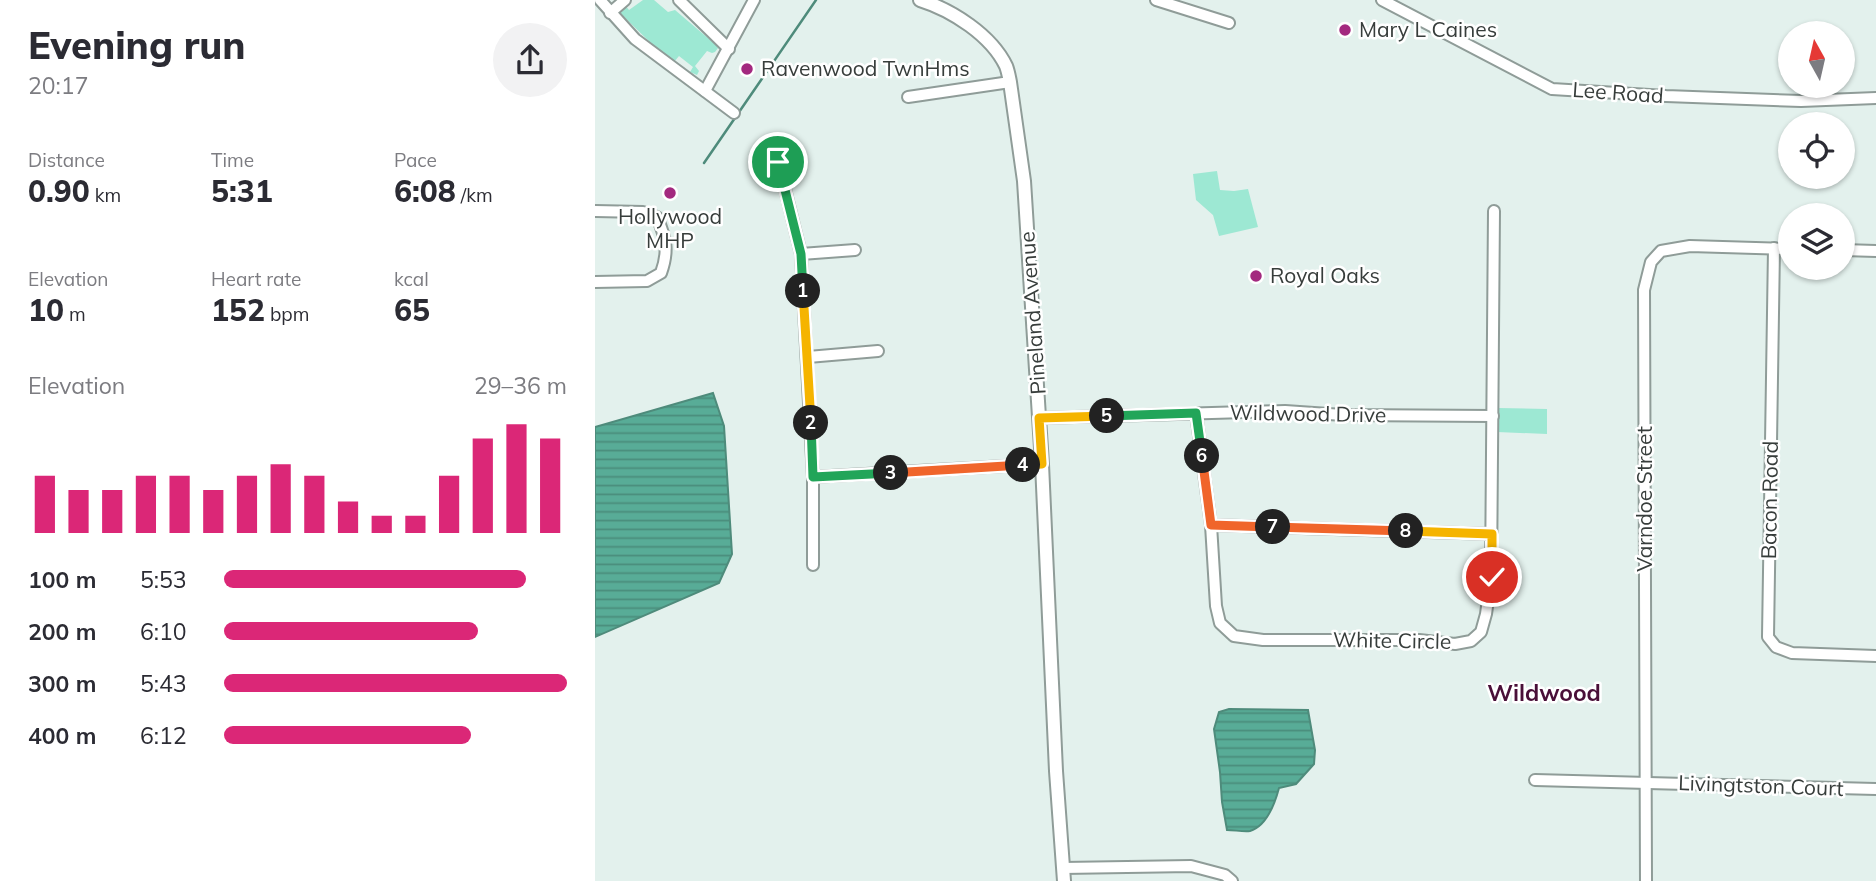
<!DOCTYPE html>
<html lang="en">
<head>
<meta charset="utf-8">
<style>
  body { margin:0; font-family:Mulish,sans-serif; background:#f2f2f3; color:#2b2b33; height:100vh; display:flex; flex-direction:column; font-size:26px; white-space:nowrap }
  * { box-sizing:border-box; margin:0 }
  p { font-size:23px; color:#7c7c81 }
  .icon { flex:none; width:38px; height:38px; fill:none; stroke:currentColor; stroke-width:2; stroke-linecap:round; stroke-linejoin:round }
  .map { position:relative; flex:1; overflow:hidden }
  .drawer { display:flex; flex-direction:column; background:#fff; width:595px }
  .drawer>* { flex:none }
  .needle { width:46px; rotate:352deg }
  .buttons { position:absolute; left:1183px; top:21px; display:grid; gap:14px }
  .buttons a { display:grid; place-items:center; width:77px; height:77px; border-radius:50%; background:#fff; box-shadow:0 2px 5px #0004; font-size:35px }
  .pin { position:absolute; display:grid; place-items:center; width:60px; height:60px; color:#fff; margin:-30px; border:4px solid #fff; border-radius:50%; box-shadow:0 2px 7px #0007 }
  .km { position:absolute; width:35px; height:35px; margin:-18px; border-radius:50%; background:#222; color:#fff; font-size:19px; line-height:35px; text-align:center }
  .round { display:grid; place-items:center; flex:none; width:74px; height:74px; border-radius:37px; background:#f2f2f3 }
  .summary { display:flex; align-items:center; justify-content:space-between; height:119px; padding:0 28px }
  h1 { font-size:38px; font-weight:800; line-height:52px }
  .stats { display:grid; grid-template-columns:repeat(3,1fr); gap:10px; height:119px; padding:7px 28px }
  .stats div { display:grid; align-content:center }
  .stats b { font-size:30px; font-weight:800 }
  .stats small { font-size:19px; font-weight:400 }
  .stats p { font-size:19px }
  .chart { height:196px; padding:14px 28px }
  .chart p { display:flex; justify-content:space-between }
  .chart svg { width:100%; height:126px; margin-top:7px; stroke:#db2777; stroke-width:6 }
  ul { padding:0 28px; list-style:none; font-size:23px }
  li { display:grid; grid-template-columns:112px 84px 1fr; align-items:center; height:52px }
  li i { height:18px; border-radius:9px; background:#db2777 }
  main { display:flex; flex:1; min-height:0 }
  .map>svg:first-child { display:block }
  .green { fill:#9de8d3 }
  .water { fill:url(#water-rules); stroke:#4e8b7b; stroke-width:2 }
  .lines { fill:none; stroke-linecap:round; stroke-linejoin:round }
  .stream { stroke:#4e8b7b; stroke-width:2.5 }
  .minor-casing { stroke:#8f9c98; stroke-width:14 }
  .tertiary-casing { stroke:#8f9c98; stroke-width:16 }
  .minor { stroke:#fff; stroke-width:10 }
  .tertiary { stroke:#fff; stroke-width:12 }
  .split-1-casing { stroke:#fff; stroke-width:14 }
  .split-2-casing { stroke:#fff; stroke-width:14 }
  .split-3-casing { stroke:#fff; stroke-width:14 }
  .split-4-casing { stroke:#fff; stroke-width:14 }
  .split-5-casing { stroke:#fff; stroke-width:14 }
  .split-6-casing { stroke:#fff; stroke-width:14 }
  .split-7-casing { stroke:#fff; stroke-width:14 }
  .split-8-casing { stroke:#fff; stroke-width:14 }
  .split-9-casing { stroke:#fff; stroke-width:14 }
  .split-1 { stroke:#22a559; stroke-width:9 }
  .split-2 { stroke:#f5b400; stroke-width:9 }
  .split-3 { stroke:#22a559; stroke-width:9 }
  .split-4 { stroke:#f0652b; stroke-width:9 }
  .split-5 { stroke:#f5b400; stroke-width:9 }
  .split-6 { stroke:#22a559; stroke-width:9 }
  .split-7 { stroke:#f0652b; stroke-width:9 }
  .split-8 { stroke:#f0652b; stroke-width:9 }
  .split-9 { stroke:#f5b400; stroke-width:9 }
  .poi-dot { fill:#a3297f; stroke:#fff; stroke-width:2.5 }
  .labels { text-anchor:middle; stroke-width:5; stroke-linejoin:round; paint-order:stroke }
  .poi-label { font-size:21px; fill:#373d3b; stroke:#fff; text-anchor:start }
  .street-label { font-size:21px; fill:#373d3b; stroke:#fff }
  .neighbourhood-label { font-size:23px; font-weight:bold; fill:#490f38; stroke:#fff }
</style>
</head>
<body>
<main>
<section class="drawer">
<div class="summary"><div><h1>Evening run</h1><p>20:17</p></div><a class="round"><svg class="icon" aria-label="share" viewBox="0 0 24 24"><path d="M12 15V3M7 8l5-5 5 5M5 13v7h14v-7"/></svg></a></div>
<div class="stats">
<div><p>Distance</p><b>0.90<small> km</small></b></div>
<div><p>Time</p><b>5:31</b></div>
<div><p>Pace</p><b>6:08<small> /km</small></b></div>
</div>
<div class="stats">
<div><p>Elevation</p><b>10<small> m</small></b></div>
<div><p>Heart rate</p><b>152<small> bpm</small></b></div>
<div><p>kcal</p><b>65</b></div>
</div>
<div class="chart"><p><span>Elevation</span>29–36 m</p>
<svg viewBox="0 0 160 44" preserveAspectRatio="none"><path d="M5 44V24M15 44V29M25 44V29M35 44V24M45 44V24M55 44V29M65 44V24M75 44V20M85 44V24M95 44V33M105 44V38M115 44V38M125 44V24M135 44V11M145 44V6M155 44V11"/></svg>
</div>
<ul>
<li><b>100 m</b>5:53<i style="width:88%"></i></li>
<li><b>200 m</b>6:10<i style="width:74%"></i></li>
<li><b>300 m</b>5:43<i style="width:100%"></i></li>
<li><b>400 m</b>6:12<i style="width:72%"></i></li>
</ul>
</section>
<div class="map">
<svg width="1281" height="881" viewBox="0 0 1281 881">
  <defs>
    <pattern id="water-rules" width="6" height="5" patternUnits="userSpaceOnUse" patternTransform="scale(1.75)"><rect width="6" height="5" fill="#58ac97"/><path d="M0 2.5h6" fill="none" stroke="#4a8d7c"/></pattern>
  </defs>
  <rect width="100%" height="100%" fill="#e3f1ed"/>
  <g class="green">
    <polygon points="48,0 59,0 73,12 80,10 121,45 123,48 120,52 117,53 112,51 100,66 104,71 102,75 95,72 98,67 84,56 79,62 62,49 25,13 25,11 29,4 34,10"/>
    <polygon points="622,171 625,190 639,191 653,189 663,227 624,236 618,215 601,200 598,174"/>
    <polygon points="903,408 952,409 952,434 902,432"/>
  </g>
  <g class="water">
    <polygon points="118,393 129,426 137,554 124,583 0,637 0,427"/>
    <path d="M634 709 713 710 720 750 719 764 701 784 684 788C680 803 672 826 655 831 649 832 639 830 632 830L627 802 625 772 619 729 624 712Z"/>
  </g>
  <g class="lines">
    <polyline class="stream" points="109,163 221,0"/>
    <g class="minor-casing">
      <g id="minor">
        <polyline points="5,0 40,39 139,113"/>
        <polyline points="84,0 134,49"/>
        <polyline points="561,0 634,23"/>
        <polyline points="787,0 957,89 1071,96 1206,101 1281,98"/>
        <polyline points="15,13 30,0"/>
        <polyline points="110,91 159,0"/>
        <polyline points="313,97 415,82"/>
        <polyline points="183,161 206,254 218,477 218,565"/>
        <path d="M0 211 48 212 62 217C71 238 74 251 66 273L52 281 0 282"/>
        <polyline points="1179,248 1173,637 1181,647 1197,653 1281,656"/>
        <polyline points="1248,250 1281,251"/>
        <polyline points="206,254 260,250"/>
        <polyline points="213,357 283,351"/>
        <polyline points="601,413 616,525 621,606 625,623 639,636 668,640 824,640 860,644 876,641 886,632 891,614 896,577 899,211"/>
        <polyline points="445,418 690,411 748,415 898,416"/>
        <polyline points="218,477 447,464"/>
        <polyline points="616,525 897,534"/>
        <polyline points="940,780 1281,789"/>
        <polyline points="468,868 596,866 630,875 637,881"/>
        <polyline points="1051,881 1049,290 1056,262 1066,251 1095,246 1195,249"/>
      </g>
    </g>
    <g class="tertiary-casing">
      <path id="tertiary" d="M325 0C357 10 396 35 411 66 413 71 414 77 415 82L429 181 447 464 461 771 469 881"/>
    </g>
    <use href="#minor" class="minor"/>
    <use href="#tertiary" class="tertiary"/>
  </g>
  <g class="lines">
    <g class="split-1-casing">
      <polyline id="split-1" points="183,162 206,254 208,291"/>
    </g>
    <g class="split-2-casing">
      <polyline id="split-2" points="208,291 216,423"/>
    </g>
    <g class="split-3-casing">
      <polyline id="split-3" points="216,423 218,477 296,473"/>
    </g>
    <g class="split-4-casing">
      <polyline id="split-4" points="296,473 428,465"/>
    </g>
    <g class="split-5-casing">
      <polyline id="split-5" points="428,465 447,464 444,418 512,416"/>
    </g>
    <g class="split-6-casing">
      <polyline id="split-6" points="512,416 601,413 607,456"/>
    </g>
    <g class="split-7-casing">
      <polyline id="split-7" points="607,456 616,525 678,527"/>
    </g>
    <g class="split-8-casing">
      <polyline id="split-8" points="678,527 811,531"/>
    </g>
    <g class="split-9-casing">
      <polyline id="split-9" points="811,531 897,534 897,577"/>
    </g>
    <use href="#split-1" class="split-1"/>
    <use href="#split-2" class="split-2"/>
    <use href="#split-3" class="split-3"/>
    <use href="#split-4" class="split-4"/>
    <use href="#split-5" class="split-5"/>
    <use href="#split-6" class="split-6"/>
    <use href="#split-7" class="split-7"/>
    <use href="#split-8" class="split-8"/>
    <use href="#split-9" class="split-9"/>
  </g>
  <g class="poi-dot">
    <circle cx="750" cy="30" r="7"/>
    <circle cx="152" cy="69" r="7"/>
    <circle cx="75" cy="193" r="7"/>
    <circle cx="661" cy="276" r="7"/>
  </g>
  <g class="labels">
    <g class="poi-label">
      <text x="764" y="37">Mary L Caines</text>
      <text x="166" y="76">Ravenwood TwnHms</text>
      <text x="75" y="224" text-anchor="middle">Hollywood<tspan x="75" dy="24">MHP</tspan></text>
      <text x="675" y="283">Royal Oaks</text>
    </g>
    <g class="street-label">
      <text transform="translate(1023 93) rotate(4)" y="7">Lee Road</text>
      <text transform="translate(438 313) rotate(-94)" y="7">Pineland Avenue</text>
      <text transform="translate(713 414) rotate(1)" y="7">Wildwood Drive</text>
      <text transform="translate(1050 499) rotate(-90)" y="7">Varndoe Street</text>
      <text transform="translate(1175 500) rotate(-89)" y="7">Bacon Road</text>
      <text transform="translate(797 641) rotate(1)" y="7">White Circle</text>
      <text transform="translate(1166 786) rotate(2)" y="7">Livingtston Court</text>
    </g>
    <g class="neighbourhood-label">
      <text x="949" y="701">Wildwood</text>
    </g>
  </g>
</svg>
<div class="buttons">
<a><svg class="needle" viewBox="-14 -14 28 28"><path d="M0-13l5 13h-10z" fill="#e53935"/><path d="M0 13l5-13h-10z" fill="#7c7c81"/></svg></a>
<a><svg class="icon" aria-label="locate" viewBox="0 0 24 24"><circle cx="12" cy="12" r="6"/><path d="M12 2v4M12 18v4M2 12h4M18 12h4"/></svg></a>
<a><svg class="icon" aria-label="layers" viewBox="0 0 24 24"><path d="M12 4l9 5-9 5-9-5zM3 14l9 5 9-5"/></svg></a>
</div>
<div class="pin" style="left:183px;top:162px;background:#1e9e55"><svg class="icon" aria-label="arrive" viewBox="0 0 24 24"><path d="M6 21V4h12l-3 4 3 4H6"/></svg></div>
<div class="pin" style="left:897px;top:577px;background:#d93025"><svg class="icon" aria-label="check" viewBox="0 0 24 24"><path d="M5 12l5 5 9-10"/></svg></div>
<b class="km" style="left:208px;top:291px">1</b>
<b class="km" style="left:216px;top:423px">2</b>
<b class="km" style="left:296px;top:473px">3</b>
<b class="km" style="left:428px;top:465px">4</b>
<b class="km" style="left:512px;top:416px">5</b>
<b class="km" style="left:607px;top:456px">6</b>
<b class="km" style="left:678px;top:527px">7</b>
<b class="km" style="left:811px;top:531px">8</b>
</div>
</main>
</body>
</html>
